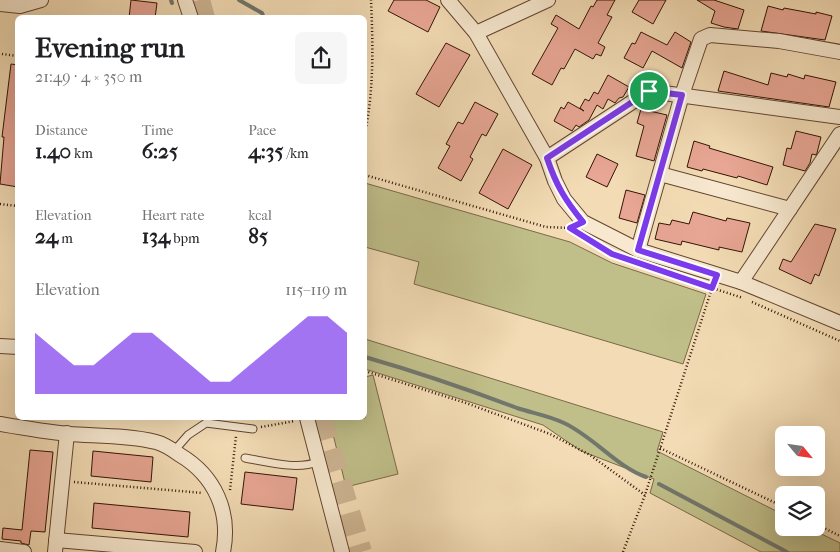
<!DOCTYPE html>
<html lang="en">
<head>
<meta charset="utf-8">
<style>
  body { margin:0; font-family:"IM FELL French Canon",serif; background:#f6f6f6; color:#202124; height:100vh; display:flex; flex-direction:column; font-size:19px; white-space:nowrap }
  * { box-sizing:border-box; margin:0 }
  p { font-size:16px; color:#757577 }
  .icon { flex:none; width:28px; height:28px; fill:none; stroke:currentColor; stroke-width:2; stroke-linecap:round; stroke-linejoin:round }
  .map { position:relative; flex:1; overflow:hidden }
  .sheet { position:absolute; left:15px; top:15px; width:352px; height:405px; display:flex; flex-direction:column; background:#fff; border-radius:8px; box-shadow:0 5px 20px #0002 }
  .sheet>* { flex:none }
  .needle { width:32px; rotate:119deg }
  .fabs { position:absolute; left:775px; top:426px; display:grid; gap:10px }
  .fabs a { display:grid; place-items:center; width:50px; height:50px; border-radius:8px; background:#fff; box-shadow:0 5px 20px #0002; font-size:25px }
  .pin { position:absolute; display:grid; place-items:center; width:42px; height:42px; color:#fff; margin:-21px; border:2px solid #fff; border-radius:50%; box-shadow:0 1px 5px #0007 }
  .round { display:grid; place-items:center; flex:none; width:52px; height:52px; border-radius:8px; background:#f6f6f6 }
  .head { display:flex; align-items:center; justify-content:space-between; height:85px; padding:0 20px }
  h1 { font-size:28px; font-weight:700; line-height:38px }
  .stats { display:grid; grid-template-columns:repeat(3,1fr); gap:8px; height:85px; padding:5px 20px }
  .stats div { display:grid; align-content:center }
  .stats b { font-size:21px; font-weight:700 }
  .stats small { font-size:14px; font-weight:400 }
  .stats p { font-size:14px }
  .chart { height:140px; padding:10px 20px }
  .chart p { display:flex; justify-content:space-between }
  .chart svg { width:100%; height:90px; margin-top:5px; fill:#7c3aed; opacity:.7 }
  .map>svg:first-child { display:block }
  .green { fill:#c0bf8a; stroke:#7a6948 }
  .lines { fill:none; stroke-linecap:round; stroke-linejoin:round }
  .stream { stroke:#72776d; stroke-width:4 }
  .building { fill:#e8a694; stroke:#331305 }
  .primary-tunnel { stroke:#cdb492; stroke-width:22; stroke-dasharray:22 11; stroke-linecap:butt }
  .lane-casing { stroke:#634531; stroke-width:9 }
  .street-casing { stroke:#634531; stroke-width:16 }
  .path { stroke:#331305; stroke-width:2.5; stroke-dasharray:1 2.5; stroke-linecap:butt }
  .lane { stroke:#f7e8cf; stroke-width:7 }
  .street { stroke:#f7e8cf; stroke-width:14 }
  .route-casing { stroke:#fff; stroke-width:10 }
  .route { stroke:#7c3aed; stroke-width:6 }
</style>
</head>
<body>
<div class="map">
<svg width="840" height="552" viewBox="0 0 840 552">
  <rect width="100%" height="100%" fill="#f3dcb5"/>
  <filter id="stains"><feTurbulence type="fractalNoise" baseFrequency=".004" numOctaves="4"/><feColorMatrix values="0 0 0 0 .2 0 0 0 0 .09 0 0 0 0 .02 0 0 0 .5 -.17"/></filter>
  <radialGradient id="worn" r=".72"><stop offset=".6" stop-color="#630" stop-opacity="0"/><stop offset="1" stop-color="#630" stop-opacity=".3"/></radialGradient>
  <g class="green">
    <polygon points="365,183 570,242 612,263 706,294 683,364 414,284 419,262 365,247"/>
    <polygon points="365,339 663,432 657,451 784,515 784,528 809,528 840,543 840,552 761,552 650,493 654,479 581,451 543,425 365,369"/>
    <polygon points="373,375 398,474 346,487 329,418 365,418 365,377"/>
  </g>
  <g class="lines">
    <g class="stream">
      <polyline points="171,0 172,3"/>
      <polyline points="239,0 262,13 264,18"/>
      <path d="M365 357C417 372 467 389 517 408 532 413 550 416 564 423 594 437 617 467 646 477"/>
      <polyline points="659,484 787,552"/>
    </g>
  </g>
  <g class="building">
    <polygon points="131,0 157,3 155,18 129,18"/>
    <polygon points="394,0 426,0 440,7 428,32 388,11"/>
    <polygon points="597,0 615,0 607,15 612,17 598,43 605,47 601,56 596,54 593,59 575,49 564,69 561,68 552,85 532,74 558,28 551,24 556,15 579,29 591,6 593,7"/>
    <polygon points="639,0 666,0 653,24 632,12"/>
    <polygon points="697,0 714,0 744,10 738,29 724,27 711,23 715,11"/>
    <polygon points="768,6 783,10 784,8 816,14 816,12 832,16 825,40 761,31"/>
    <polygon points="641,32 667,45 675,32 691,42 682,68 652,51 643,68 624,58 632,43 635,44"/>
    <polygon points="446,43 470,55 439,107 416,94"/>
    <polygon points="11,64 18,65 18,187 0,184 4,137 2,137"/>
    <polygon points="724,71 768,85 771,73 787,77 788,74 804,79 805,75 836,82 829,107 718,91"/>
    <polygon points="608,75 629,87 623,97 619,98 615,103 608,99 603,109 597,105 589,120 579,127 576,125 572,131 554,121 561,107 564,109 568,102 584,111 580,108 585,99 589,101 594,92 598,94"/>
    <polygon points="475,102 498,114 486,136 482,134 470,157 473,159 461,181 438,168 450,146 446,144 458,122 463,124"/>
    <polygon points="641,109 667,115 654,161 636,156 644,126 637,123"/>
    <polygon points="796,131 821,137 817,153 816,155 812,154 810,163 805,171 783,165 787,148 791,149"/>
    <polygon points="694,141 710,146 709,148 773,167 767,185 738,176 737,178 703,169 702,171 687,167"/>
    <polygon points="503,149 532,165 508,209 479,193"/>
    <polygon points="597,154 618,164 607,187 586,177"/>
    <polygon points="626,190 645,195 637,223 619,218"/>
    <polygon points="693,212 726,221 727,218 750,223 742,252 719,247 719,250 682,241 681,245 655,239 659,223 670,225 672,220 689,224"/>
    <polygon points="815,224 836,229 819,276 815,274 811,284 779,269 783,259 791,262"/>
    <polygon points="30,450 53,452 45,532 31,531 29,545 21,543 21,541 2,539 3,528 22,530"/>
    <polygon points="93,451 153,457 151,482 91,476"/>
    <polygon points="245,472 297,478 293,510 241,504"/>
    <polygon points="94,503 190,512 188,537 92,528"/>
  </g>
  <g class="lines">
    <g class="primary-tunnel">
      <polyline points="199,0 204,18"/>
      <polyline points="321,418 361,552"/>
    </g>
    <g class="lane-casing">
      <g id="lane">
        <polyline points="174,451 188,435 206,423 253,429"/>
        <path d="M245 458C268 462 296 470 318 462"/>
      </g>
    </g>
    <g class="street-casing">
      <g id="street">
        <polyline points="185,0 191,18"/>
        <polyline points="448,0 476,33 547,158 555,181 564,199 583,222 638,250 741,282 840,323"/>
        <polyline points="0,4 20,6 41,0"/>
        <polyline points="476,33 548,0"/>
        <polyline points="547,158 649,91 840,117"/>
        <polyline points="660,174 790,209"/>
        <polyline points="638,250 682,95 701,39 710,35 779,41 840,52"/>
        <polyline points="741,282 840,134"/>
        <polyline points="0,346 18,347"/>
        <polyline points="307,418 342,552"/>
        <path d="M0 424C23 428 46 432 68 434 97 436 128 435 156 442 164 444 173 450 180 455 215 476 231 512 223 552"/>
        <polyline points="56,540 195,552"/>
        <polyline points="0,549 24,552"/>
        <polyline points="55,552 67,433"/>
      </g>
    </g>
    <g class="path">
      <polyline points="2,54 18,56"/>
      <path d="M365 133C374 89 373 45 371 0"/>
      <polyline points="365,175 546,227 571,228"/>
      <polyline points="0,204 18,206"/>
      <polyline points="596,244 612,255 624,258"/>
      <polyline points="700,284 743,298"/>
      <polyline points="752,302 840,341"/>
      <polyline points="365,371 466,403 550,434 590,455 645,495"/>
      <polyline points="261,427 295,421"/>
      <polyline points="660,448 784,507"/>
      <polyline points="74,482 203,493"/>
      <polyline points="230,490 236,436"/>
      <polyline points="816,524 840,536"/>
      <polyline points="623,552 645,495 712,288"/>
    </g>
    <use href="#lane" class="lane"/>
    <use href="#street" class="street"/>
  </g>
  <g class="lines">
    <g class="route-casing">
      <path id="route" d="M649 91 682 95 638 250 717 275 712 288 612 254 570 228 583 222C565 200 556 185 547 158Z"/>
    </g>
    <use href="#route" class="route"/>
  </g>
  <rect width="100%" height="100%" filter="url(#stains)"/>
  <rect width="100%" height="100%" fill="url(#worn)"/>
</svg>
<div class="fabs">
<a><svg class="needle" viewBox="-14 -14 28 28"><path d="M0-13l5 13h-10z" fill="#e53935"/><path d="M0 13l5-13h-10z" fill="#757577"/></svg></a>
<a><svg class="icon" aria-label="layers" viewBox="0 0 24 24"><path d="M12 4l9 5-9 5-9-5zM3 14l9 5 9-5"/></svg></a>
</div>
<div class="pin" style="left:649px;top:91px;background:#1e9e55"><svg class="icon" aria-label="arrive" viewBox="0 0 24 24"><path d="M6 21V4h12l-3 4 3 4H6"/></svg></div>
<section class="sheet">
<div class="head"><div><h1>Evening run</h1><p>21:49 · 4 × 350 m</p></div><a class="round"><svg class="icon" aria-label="share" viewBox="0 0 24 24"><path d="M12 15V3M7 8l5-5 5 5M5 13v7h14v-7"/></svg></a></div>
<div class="stats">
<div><p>Distance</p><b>1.40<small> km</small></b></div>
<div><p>Time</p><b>6:25</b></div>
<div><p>Pace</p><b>4:35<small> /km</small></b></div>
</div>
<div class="stats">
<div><p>Elevation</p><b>24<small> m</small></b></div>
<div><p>Heart rate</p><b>134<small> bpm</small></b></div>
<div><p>kcal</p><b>85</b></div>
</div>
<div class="chart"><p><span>Elevation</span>115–119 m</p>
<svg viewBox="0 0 160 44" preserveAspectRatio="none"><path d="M0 44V14L10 22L20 30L30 30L40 22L50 14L60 14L70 22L80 30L90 38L100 38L110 30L120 22L130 14L140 6L150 6L160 14V44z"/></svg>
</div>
</section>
</div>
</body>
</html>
